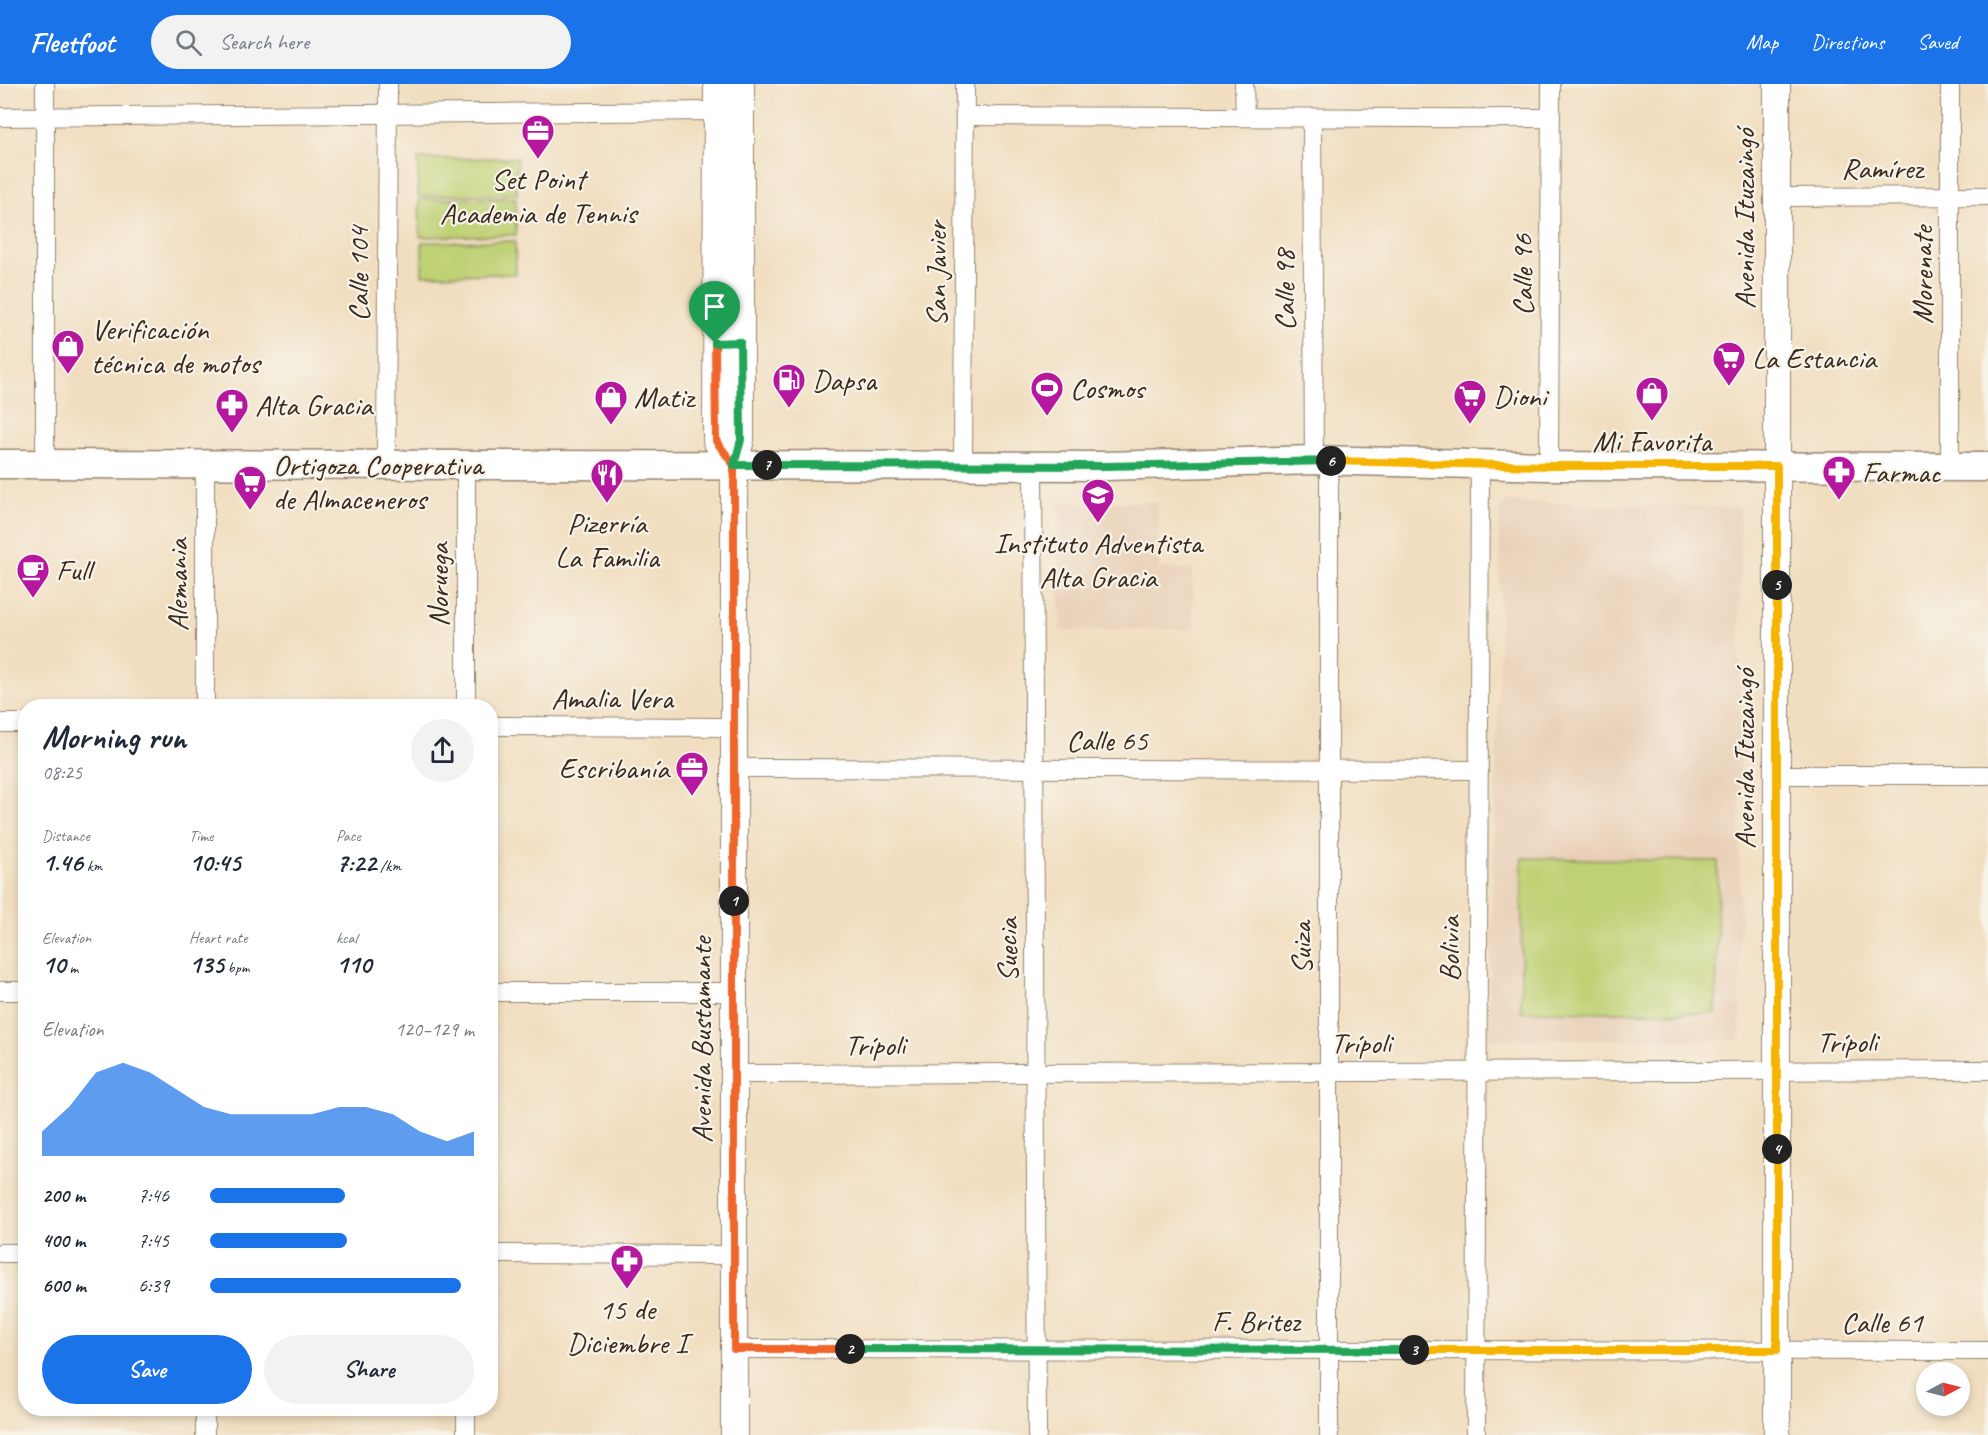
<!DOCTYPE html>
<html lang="en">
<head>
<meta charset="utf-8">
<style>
  body { margin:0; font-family:Caveat,sans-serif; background:#f2f2f3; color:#1f2937; height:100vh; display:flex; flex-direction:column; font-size:22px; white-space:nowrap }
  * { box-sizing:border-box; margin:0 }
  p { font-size:20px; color:#747a83 }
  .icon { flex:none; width:33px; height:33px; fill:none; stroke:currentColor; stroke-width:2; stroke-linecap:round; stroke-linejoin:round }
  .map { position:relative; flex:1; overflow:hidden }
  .panel { position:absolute; left:18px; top:615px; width:480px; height:717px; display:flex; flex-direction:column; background:#fff; border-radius:24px; box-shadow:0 3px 9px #0003 }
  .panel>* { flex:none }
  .needle { width:39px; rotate:83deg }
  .fabs { position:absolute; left:1916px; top:1278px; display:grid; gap:12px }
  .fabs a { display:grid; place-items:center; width:54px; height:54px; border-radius:50%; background:#fff; box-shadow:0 3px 9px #0003; font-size:30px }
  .pin { position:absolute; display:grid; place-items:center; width:51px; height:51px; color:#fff; margin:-62px -26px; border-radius:50% 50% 50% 0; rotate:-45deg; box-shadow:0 0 6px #0007 }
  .pin .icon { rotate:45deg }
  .km { position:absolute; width:30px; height:30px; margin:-15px; border-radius:50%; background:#222; color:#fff; font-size:16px; line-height:30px; text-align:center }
  .round { display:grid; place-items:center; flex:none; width:63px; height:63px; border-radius:32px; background:#f2f2f3 }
  .summary { display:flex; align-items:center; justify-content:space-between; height:102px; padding:0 24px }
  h1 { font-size:33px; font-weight:600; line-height:45px }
  .stats { display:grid; grid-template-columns:repeat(3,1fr); gap:9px; height:102px; padding:6px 24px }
  .stats div { display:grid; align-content:center }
  .stats b { font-size:26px; font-weight:600 }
  .stats small { font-size:16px; font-weight:400 }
  .stats p { font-size:16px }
  .chart { height:168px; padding:12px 24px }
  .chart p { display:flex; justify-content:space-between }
  .chart svg { width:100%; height:108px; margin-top:6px; fill:#1a73e8; opacity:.7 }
  .cta { display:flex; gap:12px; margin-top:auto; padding:12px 24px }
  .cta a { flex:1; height:69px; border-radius:36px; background:#1a73e8; color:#fff; font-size:24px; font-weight:600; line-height:69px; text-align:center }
  .cta a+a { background:#f2f2f3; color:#1f2937 }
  ul { padding:0 24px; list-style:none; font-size:20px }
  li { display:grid; grid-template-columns:96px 72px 1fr; align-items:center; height:45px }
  li i { height:15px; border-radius:8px; background:#1a73e8 }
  header { display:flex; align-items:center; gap:36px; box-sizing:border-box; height:84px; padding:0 30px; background:#1a73e8; color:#fff }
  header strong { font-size:28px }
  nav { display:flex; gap:33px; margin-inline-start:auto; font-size:21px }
  .search { width:420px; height:54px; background:#f2f2f3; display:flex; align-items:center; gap:15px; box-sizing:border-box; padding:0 21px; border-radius:33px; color:#747a83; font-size:22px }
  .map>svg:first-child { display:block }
  .built { fill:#e9cfb6 }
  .green { fill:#bfd175; stroke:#7d7e4a; stroke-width:1.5 }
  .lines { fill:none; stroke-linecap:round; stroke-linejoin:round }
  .minor-casing { stroke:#96846f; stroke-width:20 }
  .secondary-casing { stroke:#96846f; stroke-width:28 }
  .primary-casing { stroke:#96846f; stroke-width:31 }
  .minor { stroke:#fff; stroke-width:18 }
  .secondary { stroke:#fff; stroke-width:26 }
  .primary { stroke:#fff; stroke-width:28 }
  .split-1-casing { stroke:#fff; stroke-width:12 }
  .split-2-casing { stroke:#fff; stroke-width:12 }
  .split-3-casing { stroke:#fff; stroke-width:12 }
  .split-4-casing { stroke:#fff; stroke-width:12 }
  .split-5-casing { stroke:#fff; stroke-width:12 }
  .split-6-casing { stroke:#fff; stroke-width:12 }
  .split-7-casing { stroke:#fff; stroke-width:12 }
  .split-8-casing { stroke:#fff; stroke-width:12 }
  .split-1 { stroke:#f0652b; stroke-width:8 }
  .split-2 { stroke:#f0652b; stroke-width:8 }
  .split-3 { stroke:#22a559; stroke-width:8 }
  .split-4 { stroke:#f5b400; stroke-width:8 }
  .split-5 { stroke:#f5b400; stroke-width:8 }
  .split-6 { stroke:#f5b400; stroke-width:8 }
  .split-7 { stroke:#22a559; stroke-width:8 }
  .split-8 { stroke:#22a559; stroke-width:8 }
  .labels { text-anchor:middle; stroke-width:4.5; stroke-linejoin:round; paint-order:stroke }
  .street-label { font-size:30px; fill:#3b2a1e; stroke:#f7f3e8 }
  .poi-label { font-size:30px; fill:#3b2a1e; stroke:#f7f3e8; text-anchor:start }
</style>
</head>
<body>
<header>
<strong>Fleetfoot</strong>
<div class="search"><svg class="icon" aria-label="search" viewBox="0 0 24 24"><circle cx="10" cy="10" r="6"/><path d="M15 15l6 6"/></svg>Search here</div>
<nav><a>Map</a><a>Directions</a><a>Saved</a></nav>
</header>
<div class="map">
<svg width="1988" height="1351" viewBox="0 0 1988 1351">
  <rect width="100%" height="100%" fill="#f7f3e8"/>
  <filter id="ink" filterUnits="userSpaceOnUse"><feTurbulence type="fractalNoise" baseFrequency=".0167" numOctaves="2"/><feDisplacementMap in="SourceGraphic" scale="12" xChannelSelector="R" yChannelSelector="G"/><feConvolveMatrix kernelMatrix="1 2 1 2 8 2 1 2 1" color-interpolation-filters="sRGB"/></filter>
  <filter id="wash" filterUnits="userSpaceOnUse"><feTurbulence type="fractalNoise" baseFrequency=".008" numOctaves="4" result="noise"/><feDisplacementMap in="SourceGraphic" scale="24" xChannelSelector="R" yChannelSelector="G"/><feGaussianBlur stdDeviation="1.35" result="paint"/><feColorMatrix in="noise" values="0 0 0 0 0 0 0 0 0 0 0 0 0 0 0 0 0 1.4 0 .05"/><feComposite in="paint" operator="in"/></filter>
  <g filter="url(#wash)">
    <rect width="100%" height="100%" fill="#f1dec0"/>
    <g class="built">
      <polygon points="1158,418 1159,485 1192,485 1193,545 1060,547 1059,419"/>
      <polygon points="1506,418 1740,423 1740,956 1488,955 1500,551 1499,427"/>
    </g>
    <g class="green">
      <polygon points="517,74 517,110 418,112 418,75"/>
      <polygon points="516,114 516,151 420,153 419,115"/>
      <polygon points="515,157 516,190 422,191 422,158"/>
      <polygon points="1522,774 1718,777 1716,929 1521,927"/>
    </g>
  </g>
  <g filter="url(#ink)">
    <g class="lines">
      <g class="minor-casing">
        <g id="minor">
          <polyline points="1244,0 1245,33"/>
          <path d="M966 32C1161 32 1356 35 1551 34"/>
          <polyline points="0,33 717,27"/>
          <polyline points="1312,35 1314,376"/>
          <polyline points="1777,113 1988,112"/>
          <polyline points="1329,377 1329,1351"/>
          <polyline points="45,380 45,0"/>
          <polyline points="386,380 388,0"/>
          <polyline points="963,381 965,0"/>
          <polyline points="1033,381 1037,1351"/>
          <polyline points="1549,382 1551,0"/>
          <polyline points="1950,383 1950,0"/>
          <polyline points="205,622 205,380"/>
          <polyline points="466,622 466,380"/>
          <polyline points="0,639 26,639"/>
          <polyline points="490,642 733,643"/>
          <polyline points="734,684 1479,686"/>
          <polyline points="1777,691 1988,691"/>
          <polyline points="0,907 26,907"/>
          <polyline points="490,908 734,908"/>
          <polyline points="734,990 1988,986"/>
          <polyline points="0,1169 26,1169"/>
          <polyline points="490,1170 734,1171"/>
          <polyline points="734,1265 1988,1267"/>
          <polyline points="466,1324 466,1351"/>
          <polyline points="205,1351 205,1324"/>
          <polyline points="1476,1351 1480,379"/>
        </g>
      </g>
      <g class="secondary-casing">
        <g id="secondary">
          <polyline points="717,0 716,357 734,381"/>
          <polyline points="734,1351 734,381 741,356 741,0"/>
          <polyline points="1777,1351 1777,0"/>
        </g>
      </g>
      <g class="primary-casing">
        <polyline id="primary" points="0,380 1106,382 1314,376 1549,382 1988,383"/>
      </g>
      <use href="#minor" class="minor"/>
      <use href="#secondary" class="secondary"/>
      <use href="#primary" class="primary"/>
    </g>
  </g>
  <g class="lines" filter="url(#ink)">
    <g class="split-1-casing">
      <polyline id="split-1" points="715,259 716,357 734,381 734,817"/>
    </g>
    <g class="split-2-casing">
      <polyline id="split-2" points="734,817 734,1265 850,1265"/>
    </g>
    <g class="split-3-casing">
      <polyline id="split-3" points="850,1265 1414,1266"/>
    </g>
    <g class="split-4-casing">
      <polyline id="split-4" points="1414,1266 1777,1266 1777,1065"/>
    </g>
    <g class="split-5-casing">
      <polyline id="split-5" points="1777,1065 1777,501"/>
    </g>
    <g class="split-6-casing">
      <polyline id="split-6" points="1331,377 1549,382 1777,382 1777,501"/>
    </g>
    <g class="split-7-casing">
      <polyline id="split-7" points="767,381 1106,382 1331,377"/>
    </g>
    <g class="split-8-casing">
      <polyline id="split-8" points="715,259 740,258 741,356 734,381 767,381"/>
    </g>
    <use href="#split-1" class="split-1"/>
    <use href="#split-2" class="split-2"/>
    <use href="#split-3" class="split-3"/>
    <use href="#split-4" class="split-4"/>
    <use href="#split-5" class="split-5"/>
    <use href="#split-6" class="split-6"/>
    <use href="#split-7" class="split-7"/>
    <use href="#split-8" class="split-8"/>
  </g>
  <defs>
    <g id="office-pin" transform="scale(1.725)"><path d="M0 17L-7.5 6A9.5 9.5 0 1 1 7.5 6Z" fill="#b5179e" stroke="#f7f3e8"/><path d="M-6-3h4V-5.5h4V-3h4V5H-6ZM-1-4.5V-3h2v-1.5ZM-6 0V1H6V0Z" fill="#fff"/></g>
    <g id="shop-pin" transform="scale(1.725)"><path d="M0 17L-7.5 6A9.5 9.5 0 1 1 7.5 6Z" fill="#b5179e" stroke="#f7f3e8"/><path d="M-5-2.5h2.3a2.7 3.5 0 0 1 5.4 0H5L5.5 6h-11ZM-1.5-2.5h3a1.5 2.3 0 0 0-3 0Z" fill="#fff"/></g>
    <g id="supermarket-pin" transform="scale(1.725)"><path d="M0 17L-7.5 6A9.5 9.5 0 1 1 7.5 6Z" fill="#b5179e" stroke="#f7f3e8"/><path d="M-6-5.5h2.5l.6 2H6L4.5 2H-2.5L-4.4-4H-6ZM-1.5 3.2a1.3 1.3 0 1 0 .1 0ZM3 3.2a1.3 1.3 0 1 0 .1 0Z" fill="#fff"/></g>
    <g id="fuel-pin" transform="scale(1.725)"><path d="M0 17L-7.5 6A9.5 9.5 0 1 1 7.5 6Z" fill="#b5179e" stroke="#f7f3e8"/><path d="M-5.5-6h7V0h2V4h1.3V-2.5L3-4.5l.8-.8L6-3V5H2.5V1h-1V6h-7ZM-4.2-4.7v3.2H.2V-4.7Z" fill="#fff"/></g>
    <g id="stadium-pin" transform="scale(1.725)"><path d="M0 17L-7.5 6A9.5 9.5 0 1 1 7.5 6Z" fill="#b5179e" stroke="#f7f3e8"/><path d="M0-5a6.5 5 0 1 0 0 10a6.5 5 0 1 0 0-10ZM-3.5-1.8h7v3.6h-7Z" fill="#fff"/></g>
    <g id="pharmacy-pin" transform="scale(1.725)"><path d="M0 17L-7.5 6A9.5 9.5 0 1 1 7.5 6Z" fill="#b5179e" stroke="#f7f3e8"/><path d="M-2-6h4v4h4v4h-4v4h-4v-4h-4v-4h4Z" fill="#fff"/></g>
    <g id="restaurant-pin" transform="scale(1.725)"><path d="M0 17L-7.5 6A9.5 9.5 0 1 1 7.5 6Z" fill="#b5179e" stroke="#f7f3e8"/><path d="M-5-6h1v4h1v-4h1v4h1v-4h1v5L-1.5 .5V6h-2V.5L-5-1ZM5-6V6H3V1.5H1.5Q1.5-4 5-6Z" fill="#fff"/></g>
    <g id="school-pin" transform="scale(1.725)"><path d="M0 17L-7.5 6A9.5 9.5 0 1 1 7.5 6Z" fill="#b5179e" stroke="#f7f3e8"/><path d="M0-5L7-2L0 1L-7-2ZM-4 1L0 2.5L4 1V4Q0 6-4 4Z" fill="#fff"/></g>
    <g id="cafe-pin" transform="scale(1.725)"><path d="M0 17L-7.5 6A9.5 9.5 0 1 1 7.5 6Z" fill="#b5179e" stroke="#f7f3e8"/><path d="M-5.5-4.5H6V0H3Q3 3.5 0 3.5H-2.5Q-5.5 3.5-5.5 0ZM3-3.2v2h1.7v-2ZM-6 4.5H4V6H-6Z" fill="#fff"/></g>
  </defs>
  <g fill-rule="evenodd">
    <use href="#office-pin" x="538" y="47"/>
    <use href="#shop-pin" x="68" y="262"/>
    <use href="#supermarket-pin" x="1729" y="274"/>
    <use href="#fuel-pin" x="789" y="296"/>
    <use href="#stadium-pin" x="1047" y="304"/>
    <use href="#shop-pin" x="1652" y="309"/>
    <use href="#supermarket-pin" x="1470" y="312"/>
    <use href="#shop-pin" x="611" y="313"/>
    <use href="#pharmacy-pin" x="232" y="321"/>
    <use href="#pharmacy-pin" x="1839" y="388"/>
    <use href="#restaurant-pin" x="607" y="391"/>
    <use href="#supermarket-pin" x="250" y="398"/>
    <use href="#school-pin" x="1098" y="411"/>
    <use href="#cafe-pin" x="33" y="486"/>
    <use href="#office-pin" x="692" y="684"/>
    <use href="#pharmacy-pin" x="627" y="1177"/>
  </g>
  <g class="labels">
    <g class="street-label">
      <text x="1882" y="94">Ramírez</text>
      <text transform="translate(1744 135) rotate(-90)" y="10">Avenida Ituzaingó</text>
      <text transform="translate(358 190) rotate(-90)" y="10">Calle 104</text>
      <text transform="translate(936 190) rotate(-90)" y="10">San Javier</text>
      <text transform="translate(1522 191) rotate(-90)" y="10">Calle 96</text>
      <text transform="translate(1922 191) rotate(-90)" y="10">Morenate</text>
      <text transform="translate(1284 206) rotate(-90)" y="10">Calle 98</text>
      <text transform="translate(177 501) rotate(-90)" y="10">Alemania</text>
      <text transform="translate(438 501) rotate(-90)" y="10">Noruega</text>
      <text x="612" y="624">Amalia Vera</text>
      <text x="1107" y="666">Calle 65</text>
      <text transform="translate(1744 675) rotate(-90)" y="10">Avenida Ituzaingó</text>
      <text transform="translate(1301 864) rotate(-90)" y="10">Suiza</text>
      <text transform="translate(1449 865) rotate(-90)" y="10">Bolivia</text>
      <text transform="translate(1007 866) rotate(-90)" y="10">Suecia</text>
      <text transform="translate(701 956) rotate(-90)" y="10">Avenida Bustamante</text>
      <text x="1847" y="968">Trípoli</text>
      <text x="1361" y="969">Trípoli</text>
      <text x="875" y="971">Trípoli</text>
      <text x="1256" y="1247">F. Britez</text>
      <text x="1882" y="1248">Calle 61</text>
    </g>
    <g class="poi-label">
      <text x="538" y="105" text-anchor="middle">Set Point<tspan x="538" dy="34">Academia de Tennis</tspan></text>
      <text x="91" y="255">Verificación<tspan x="91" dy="34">técnica de motos</tspan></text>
      <text x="1752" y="284">La Estancia</text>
      <text x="812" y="306">Dapsa</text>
      <text x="1070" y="314">Cosmos</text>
      <text x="1493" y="322">Dioni</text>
      <text x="634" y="323">Matiz</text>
      <text x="255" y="331">Alta Gracia</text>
      <text x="1652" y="367" text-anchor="middle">Mi Favorita</text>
      <text x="273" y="391">Ortigoza Cooperativa<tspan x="273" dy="34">de Almaceneros</tspan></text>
      <text x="1862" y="398">Farmac</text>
      <text x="607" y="449" text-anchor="middle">Pizerría<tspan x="607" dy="34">La Familia</tspan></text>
      <text x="1098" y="469" text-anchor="middle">Instituto Adventista<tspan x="1098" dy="34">Alta Gracia</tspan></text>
      <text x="56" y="496">Full</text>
      <text x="669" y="694" text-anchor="end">Escribanía</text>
      <text x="627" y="1235" text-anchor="middle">15 de<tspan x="627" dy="34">Diciembre I</tspan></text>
    </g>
  </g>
</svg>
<div class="fabs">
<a><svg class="needle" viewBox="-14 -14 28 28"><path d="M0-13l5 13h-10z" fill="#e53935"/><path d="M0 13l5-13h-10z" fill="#747a83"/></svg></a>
</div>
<div class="pin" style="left:715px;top:259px;background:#1e9e55"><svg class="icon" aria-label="arrive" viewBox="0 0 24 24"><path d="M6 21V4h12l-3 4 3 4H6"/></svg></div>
<b class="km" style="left:734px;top:817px">1</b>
<b class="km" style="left:850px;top:1265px">2</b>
<b class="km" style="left:1414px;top:1266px">3</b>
<b class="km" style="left:1777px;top:1065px">4</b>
<b class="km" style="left:1777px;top:501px">5</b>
<b class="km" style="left:1331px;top:377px">6</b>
<b class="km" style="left:767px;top:381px">7</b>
<section class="panel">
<div class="summary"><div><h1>Morning run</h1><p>08:25</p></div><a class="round"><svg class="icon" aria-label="share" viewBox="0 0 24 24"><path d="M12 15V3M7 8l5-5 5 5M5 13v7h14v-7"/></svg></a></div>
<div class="stats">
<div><p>Distance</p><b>1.46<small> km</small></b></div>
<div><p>Time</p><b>10:45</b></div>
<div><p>Pace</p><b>7:22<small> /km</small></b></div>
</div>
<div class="stats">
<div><p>Elevation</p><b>10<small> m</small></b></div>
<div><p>Heart rate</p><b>135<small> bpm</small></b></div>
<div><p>kcal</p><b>110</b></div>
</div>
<div class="chart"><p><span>Elevation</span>120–129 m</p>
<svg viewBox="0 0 160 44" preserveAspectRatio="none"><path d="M0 44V34L10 24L20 10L30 6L40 10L50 17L60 24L70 27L80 27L90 27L100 27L110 24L120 24L130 27L140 34L150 38L160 34V44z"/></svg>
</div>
<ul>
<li><b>200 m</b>7:46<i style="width:51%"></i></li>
<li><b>400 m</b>7:45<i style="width:52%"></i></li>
<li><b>600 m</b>6:39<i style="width:95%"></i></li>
</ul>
<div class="cta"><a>Save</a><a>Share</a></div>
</section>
</div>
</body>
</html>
